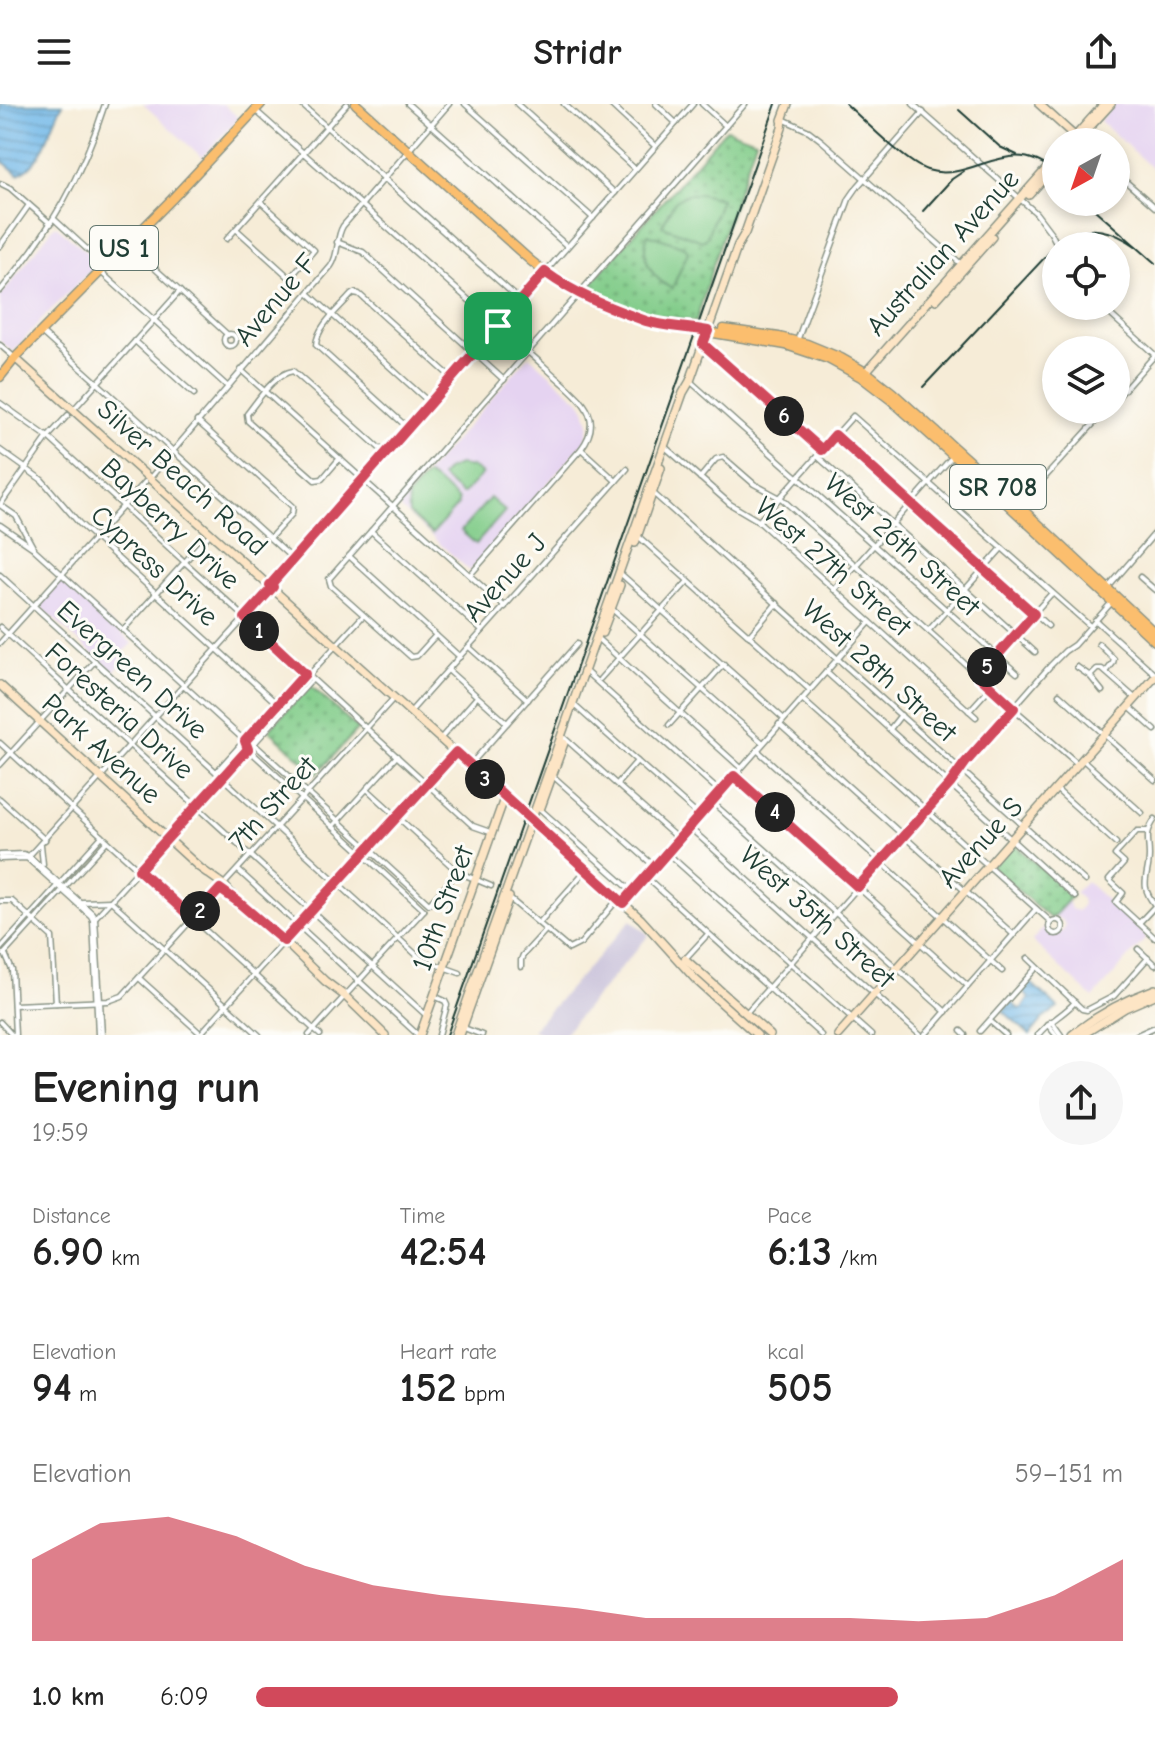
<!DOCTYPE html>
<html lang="en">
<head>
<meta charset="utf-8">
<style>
  body { margin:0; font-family:"Comic Neue",sans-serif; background:#f6f6f6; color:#222; height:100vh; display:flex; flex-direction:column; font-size:30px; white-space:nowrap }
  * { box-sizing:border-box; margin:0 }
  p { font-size:26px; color:#767676 }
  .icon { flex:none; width:44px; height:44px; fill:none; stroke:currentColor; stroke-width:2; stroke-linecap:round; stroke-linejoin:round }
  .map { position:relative; height:931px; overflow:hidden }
  .side { display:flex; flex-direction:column; background:#fff; flex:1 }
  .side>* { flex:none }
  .needle { width:52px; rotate:220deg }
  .controls { position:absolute; left:1042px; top:24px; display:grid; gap:16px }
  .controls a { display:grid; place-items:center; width:88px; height:88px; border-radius:50%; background:#fff; box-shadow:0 4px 12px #0003; font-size:40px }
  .pin { position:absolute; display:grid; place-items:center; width:68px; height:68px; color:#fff; margin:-34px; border-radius:16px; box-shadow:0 4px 12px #0006 }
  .km { position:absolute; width:40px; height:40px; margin:-20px; border-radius:50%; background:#222; color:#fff; font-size:22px; line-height:40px; text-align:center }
  .round { display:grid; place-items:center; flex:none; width:84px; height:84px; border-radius:42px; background:#f6f6f6 }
  .headline { display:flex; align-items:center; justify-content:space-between; height:136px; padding:0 32px }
  h1 { font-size:44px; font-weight:700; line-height:60px }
  .figures { display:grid; grid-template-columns:repeat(3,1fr); gap:12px; height:136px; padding:8px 32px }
  .figures div { display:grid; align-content:center }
  .figures b { font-size:40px; font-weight:700 }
  .figures small { font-size:22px; font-weight:400 }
  .figures p { font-size:22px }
  .chart { height:224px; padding:16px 32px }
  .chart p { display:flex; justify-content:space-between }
  .chart svg { width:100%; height:144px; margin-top:8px; fill:#d1495b; opacity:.7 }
  ul { padding:0 32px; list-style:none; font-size:26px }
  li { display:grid; grid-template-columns:128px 96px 1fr; align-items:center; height:60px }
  li i { height:20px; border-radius:10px; background:#d1495b }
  header { display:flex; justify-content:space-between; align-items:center; height:104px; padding:0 32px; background:#fff; font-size:36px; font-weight:700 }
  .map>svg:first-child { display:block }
  .built { fill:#e5d3f1 }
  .industrial { fill:#c7c0d9 }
  .grass { fill:url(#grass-dots); stroke:#50845e; stroke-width:2 }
  .garden { fill:#81cc89; stroke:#50845e; stroke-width:2 }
  .water { fill:url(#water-rules); stroke:#487a8e; stroke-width:2 }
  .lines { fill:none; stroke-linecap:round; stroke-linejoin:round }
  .street-casing { stroke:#8a9486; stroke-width:7 }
  .secondary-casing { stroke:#8a9486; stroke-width:10 }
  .primary-casing { stroke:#8a9486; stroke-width:11 }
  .street { stroke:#fff; stroke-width:4 }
  .secondary { stroke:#fde5c5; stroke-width:7 }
  .primary { stroke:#fbbe6e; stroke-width:8 }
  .rail { stroke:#1f3d34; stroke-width:2 }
  .route-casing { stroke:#fff; stroke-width:16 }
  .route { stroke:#d1495b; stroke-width:10 }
  .labels { text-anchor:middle; stroke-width:6; stroke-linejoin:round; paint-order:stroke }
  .shield { fill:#fdfcf7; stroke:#62766e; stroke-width:2 }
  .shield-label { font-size:26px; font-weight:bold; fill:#1f3d34 }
  .street-label { font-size:28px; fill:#1f3d34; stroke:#fdfcf7 }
</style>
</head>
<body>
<header><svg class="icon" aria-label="menu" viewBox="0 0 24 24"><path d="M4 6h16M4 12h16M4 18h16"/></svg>Stridr<svg class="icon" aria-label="share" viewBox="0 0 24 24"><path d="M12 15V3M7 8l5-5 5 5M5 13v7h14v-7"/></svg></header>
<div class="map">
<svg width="1155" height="931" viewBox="0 0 1155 931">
  <defs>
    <pattern id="grass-dots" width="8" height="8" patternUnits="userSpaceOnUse" patternTransform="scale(2)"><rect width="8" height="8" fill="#81cc89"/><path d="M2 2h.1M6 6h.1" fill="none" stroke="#69a771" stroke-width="1.8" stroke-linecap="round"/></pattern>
    <pattern id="water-rules" width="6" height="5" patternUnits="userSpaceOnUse" patternTransform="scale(2)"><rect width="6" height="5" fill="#70b7e8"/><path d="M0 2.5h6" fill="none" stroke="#5b96bd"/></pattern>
  </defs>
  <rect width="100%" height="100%" fill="#fdfcf7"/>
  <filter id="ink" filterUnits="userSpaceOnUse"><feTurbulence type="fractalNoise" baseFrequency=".0125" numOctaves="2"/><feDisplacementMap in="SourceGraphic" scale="16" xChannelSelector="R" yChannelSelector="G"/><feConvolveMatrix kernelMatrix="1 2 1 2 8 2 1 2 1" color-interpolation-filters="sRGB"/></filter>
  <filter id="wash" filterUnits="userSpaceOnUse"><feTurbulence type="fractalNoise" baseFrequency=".006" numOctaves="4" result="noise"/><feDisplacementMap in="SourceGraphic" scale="32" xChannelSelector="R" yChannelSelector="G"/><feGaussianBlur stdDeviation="1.8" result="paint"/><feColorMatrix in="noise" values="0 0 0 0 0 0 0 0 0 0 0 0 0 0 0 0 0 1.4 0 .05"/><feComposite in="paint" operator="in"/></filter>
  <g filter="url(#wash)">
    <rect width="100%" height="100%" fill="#f6ecd7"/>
    <g class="built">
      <polygon points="143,0 223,0 239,14 202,53"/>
      <polygon points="1115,0 1155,0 1155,67 1100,17"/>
      <polygon points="55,121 99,158 42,215 13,248 0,237 0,193"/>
      <polygon points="529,252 580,297 585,305 589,319 586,336 470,467 399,403 399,400"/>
      <polygon points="62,475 132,539 121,551 125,556 113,569 39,501"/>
      <polygon points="1086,777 1147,833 1093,894 1032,837 1046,821 1048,827 1056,831 1064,826 1065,821 1063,817 1058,814 1053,813 1068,796 1071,805 1078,807 1080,804 1083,800 1082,795 1075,788"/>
    </g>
    <polygon class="industrial" points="631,816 649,831 563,931 544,931 532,926"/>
    <g class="grass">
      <polygon points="726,25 756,36 716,151 696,218 627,206 586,190 585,186"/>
      <polygon points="310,581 358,625 317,670 269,626"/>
      <polygon points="1012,738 1072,792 1051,815 991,762"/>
    </g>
    <g class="garden">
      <polygon points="687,90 700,90 721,95 706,135 702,137 662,122 674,98"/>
      <path d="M648 130 685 143 688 148 672 185C651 173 639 154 648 130Z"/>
      <polygon points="459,361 472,363 482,370 463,390 461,390 441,373 446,366"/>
      <polygon points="426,371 441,381 458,396 458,401 432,430 409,410 408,392"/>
      <polygon points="490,394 505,407 476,440 461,427"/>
    </g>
    <g class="water">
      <path d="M0 0H63C49 22 45 60 18 70L0 55Z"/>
      <polygon points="1029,877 1058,904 1043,915 1030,931 1003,907 1011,898 1019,905 1022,904 1029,894 1021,886"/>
    </g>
  </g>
  <g filter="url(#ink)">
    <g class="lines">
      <g class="street-casing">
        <g id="street">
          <polyline points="301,0 520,196"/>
          <polyline points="408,0 567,142"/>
          <polyline points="465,0 593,114"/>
          <polyline points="517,0 615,89"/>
          <polyline points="564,0 635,65"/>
          <polyline points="610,0 655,42"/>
          <polyline points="656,0 676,19"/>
          <polyline points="702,0 726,22"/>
          <polyline points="913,0 1036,109 1051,129 1058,142"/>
          <polyline points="255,6 498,222"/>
          <polyline points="785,16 809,27 822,37 960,159"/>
          <polyline points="1116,69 1155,103"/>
          <polyline points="2,80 10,84 51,120"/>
          <polyline points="54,115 102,159"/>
          <polyline points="236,125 290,174 314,146 261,98"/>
          <polyline points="227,135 347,0"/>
          <polyline points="337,138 363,148 504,276"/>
          <polyline points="128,140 228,231"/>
          <polyline points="0,142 29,101"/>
          <polyline points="102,169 227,282"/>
          <path d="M0 187C49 129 82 73 105 0"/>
          <polyline points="308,189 430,299"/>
          <polyline points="1101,202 1155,251"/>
          <polyline points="42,229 293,455"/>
          <circle cx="230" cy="236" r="6"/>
          <polyline points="135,237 194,290"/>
          <polyline points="797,237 849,95 858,82 923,8"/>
          <polyline points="703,240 822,346"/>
          <polyline points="0,241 15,254"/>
          <polyline points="241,266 505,503"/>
          <polyline points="690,277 1017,569"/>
          <polyline points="1116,295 1155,251"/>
          <polyline points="0,299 48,333 473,722 490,728"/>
          <polyline points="74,305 180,187"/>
          <polyline points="197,317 293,403 292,410 270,434"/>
          <path d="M408 324 316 241C317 222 339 205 351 191L354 189 359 190 452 274"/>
          <polyline points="835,331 1048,522"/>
          <polyline points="664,342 730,400 757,416 976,613"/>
          <polyline points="581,345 616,377"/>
          <polyline points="0,346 42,376 79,419 284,606"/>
          <polyline points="817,352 1035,548"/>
          <path d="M340 354 322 375 315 376 248 317 247 310C259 295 274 270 293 267L386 350"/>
          <path d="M150 374 331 162C340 149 335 135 343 122L449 0"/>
          <polyline points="700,374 716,355 723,353 754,380 782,395 1014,604"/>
          <polyline points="653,389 1085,777"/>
          <polyline points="0,401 16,412 34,445 245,637 253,639 429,800"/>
          <polyline points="0,401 48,333 68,311"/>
          <polyline points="1019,402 1106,306"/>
          <polyline points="758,418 853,312 1090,522"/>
          <polyline points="0,421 32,443"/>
          <polyline points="371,427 482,527"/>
          <polyline points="638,432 810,586"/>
          <polyline points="349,452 460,553"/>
          <polyline points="621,470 784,615"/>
          <polyline points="0,471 421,855 460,869"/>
          <path d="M470 471 581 345C603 316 585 299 563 279 551 269 540 258 528 248"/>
          <polyline points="1140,473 1155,486"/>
          <polyline points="270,481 693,0"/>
          <polyline points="1107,485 1155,429"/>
          <polyline points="834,486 952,353"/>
          <polyline points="612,505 763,639"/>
          <polyline points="1095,516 1155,570"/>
          <polyline points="0,523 427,912"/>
          <polyline points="123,526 210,430"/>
          <polyline points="929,526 1002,444"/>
          <polyline points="436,531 417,552 411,553 331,482 329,475 745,0"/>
          <polyline points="749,532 777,499"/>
          <polyline points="598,535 741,664"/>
          <polyline points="0,539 145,378"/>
          <polyline points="1099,540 1114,555 1113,559 1106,568"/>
          <polyline points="469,543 528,596"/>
          <polyline points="1077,563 1090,572 1102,587"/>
          <polyline points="448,566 507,619"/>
          <polyline points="586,568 719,687"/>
          <polyline points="826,568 1075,793"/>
          <polyline points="979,571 1052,489"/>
          <polyline points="308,572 363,512"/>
          <polyline points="1090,572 1097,565 1102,565 1136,595"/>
          <polyline points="600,575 688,477"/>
          <polyline points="1059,590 1155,676"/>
          <polyline points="802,595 1051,818"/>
          <polyline points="574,601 699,712"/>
          <polyline points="1129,603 1155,626"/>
          <polyline points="1013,604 1078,660"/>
          <polyline points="411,607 627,365"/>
          <polyline points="969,607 988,586"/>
          <polyline points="779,620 1014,831"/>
          <polyline points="669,621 724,560"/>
          <polyline points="890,625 901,611"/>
          <polyline points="561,631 678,735"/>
          <polyline points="441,634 477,593"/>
          <polyline points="245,637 248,645 424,806"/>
          <polyline points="0,639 320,931"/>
          <polyline points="757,646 1002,867"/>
          <polyline points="1082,655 1142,709"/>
          <polyline points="0,661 95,557"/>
          <polyline points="470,661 577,540"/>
          <polyline points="216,668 305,570"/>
          <polyline points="553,672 654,762"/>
          <polyline points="734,672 968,882"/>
          <polyline points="617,680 637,657"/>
          <polyline points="367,685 458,768 491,782"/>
          <polyline points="1056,685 1116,739"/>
          <polyline points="0,695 45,736"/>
          <polyline points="711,697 946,908"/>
          <polyline points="540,705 633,788"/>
          <path d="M1155 715C1144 731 1149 734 1149 752 1149 773 1138 780 1155 801"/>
          <polyline points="332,723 397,652"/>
          <polyline points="689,723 920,931"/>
          <polyline points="1147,727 1137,727 1115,751 1124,759 1109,776 1123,789 1116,798 1155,834"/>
          <polyline points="41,741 43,760"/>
          <polyline points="666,748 871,931"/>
          <polyline points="0,751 24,750 29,752 92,809 95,814 102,931"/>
          <polyline points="27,754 271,485"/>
          <polyline points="0,755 27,754 91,812 93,816 98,931"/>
          <polyline points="238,766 418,931"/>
          <polyline points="646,773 821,931"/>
          <polyline points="510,795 569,845 581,839 618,795"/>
          <polyline points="0,797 12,797 52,833 56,899"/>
          <polyline points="82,798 111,797 259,931"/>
          <polyline points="430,799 458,768"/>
          <polyline points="623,799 870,518"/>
          <polyline points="93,816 312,576"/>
          <circle cx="1056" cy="823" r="7"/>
          <polyline points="539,819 586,766"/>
          <polyline points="1139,819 1155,802"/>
          <polyline points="0,845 102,732"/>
          <polyline points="1138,845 1155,861"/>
          <polyline points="4,850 107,737"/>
          <polyline points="5,850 12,866 15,931"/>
          <polyline points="1028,854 1082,905 1087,906 1114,892 1148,854"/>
          <polyline points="685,855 708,830"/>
          <polyline points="521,863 521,856 523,851 546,826"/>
          <polyline points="139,874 200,929"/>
          <polyline points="434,892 445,897 447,901 439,931"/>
          <polyline points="14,901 108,897 122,892 393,595"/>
          <polyline points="746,909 950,680 965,659 1050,562 1065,547 1074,541 1112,498"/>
          <polyline points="990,917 1006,931"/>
          <polyline points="1051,917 1061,931"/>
          <polyline points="0,918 12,931"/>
          <polyline points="1047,920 1056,931"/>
          <polyline points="464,924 482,931"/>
          <polyline points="961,927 965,931"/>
          <polyline points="980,927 1037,863"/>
          <polyline points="201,931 203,927 455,648"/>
          <polyline points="309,931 424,806"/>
          <polyline points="925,931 1036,805"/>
          <path d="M1038 931C1048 917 1064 911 1075 898"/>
          <polyline points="1137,931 1155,923"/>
        </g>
      </g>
      <g class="secondary-casing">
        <g id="secondary">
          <polyline points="1039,0 1079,36"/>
          <polyline points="782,16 788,0"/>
          <polyline points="1078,36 1111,0"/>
          <polyline points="1070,38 1104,0"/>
          <polyline points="1029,91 1056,61"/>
          <polyline points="936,196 992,133"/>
          <polyline points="15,254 641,815 696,876 757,931"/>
          <polyline points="863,271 1056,54"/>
          <polyline points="635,439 661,364"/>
          <polyline points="602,529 620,481"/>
          <polyline points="0,581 200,764 224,781 237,797 284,837 325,877 345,892 385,931"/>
          <polyline points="541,703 564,639"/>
          <polyline points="685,855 770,931"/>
          <polyline points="420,931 505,692"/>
          <polyline points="455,931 683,289 690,277 738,141 745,129 782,24 783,15"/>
          <polyline points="460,931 509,793"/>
          <polyline points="838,931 1155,573"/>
          <path d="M1072 931C1097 911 1125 896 1155 885"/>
          <polyline points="1082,931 1125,904 1155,891"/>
        </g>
      </g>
      <g class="primary-casing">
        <g id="primary">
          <polyline points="356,0 531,157 555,176 579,190 601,200 648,218 786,241 828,255 861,273 891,296 1006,399 1155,537"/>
          <polyline points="724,225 779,233 807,240 841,254 869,270 893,289 1019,402 1155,529"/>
          <polyline points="0,273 16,253 172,95 261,0"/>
        </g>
      </g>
      <use href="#street" class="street"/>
      <use href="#secondary" class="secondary"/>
      <use href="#primary" class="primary"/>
      <g class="rail">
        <path d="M846 0C864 16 907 60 927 66 974 80 1008 27 1056 69"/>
        <polyline points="959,6 1000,43 1017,51"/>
        <polyline points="1086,98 1155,159"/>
        <polyline points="923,107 952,75 964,67"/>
        <path d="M923 283 1063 134C1090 119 1113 126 1137 143"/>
        <polyline points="447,931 776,0"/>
      </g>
    </g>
  </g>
  <g class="lines" filter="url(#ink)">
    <g class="route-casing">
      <path id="route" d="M545 168C576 191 610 204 646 217 665 223 688 223 708 227L703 240 822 346 835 331 1034 510 979 572 1014 604 965 659 950 680 858 783 734 672 623 799 456 648 284 837 237 797 220 785 193 815 139 766 248 645 245 637 305 570 245 514 273 483 270 481 272 479Z"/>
    </g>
    <use href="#route" class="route"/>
  </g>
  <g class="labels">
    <g class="shield">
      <rect x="90" y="122" width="68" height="44" rx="6"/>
      <rect x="950" y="361" width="96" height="44" rx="6"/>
    </g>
    <g class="shield-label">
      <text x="124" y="153">US 1</text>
      <text x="998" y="392">SR 708</text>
    </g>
    <g class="street-label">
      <text transform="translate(942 148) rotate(-48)" y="10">Australian Avenue</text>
      <text transform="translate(275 195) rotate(-50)" y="10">Avenue F</text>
      <text transform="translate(183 373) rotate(42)" y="10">Silver Beach Road</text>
      <text transform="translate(171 419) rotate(43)" y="10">Bayberry Drive</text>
      <text transform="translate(903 440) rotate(42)" y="10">West 26th Street</text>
      <text transform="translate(155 461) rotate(43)" y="10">Cypress Drive</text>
      <text transform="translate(834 462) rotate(41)" y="10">West 27th Street</text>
      <text transform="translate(504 473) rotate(-48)" y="10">Avenue J</text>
      <text transform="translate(133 565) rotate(42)" y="10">Evergreen Drive</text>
      <text transform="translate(880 566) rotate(42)" y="10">West 28th Street</text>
      <text transform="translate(120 606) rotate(42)" y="10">Foresteria Drive</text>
      <text transform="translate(102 644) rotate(42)" y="10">Park Avenue</text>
      <text transform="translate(272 699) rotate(-48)" y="10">7th Street</text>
      <text transform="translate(980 738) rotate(-48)" y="10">Avenue S</text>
      <text transform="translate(442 804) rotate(-70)" y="10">10th Street</text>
      <text transform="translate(818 812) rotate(42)" y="10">West 35th Street</text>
    </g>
  </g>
</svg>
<div class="controls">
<a><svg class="needle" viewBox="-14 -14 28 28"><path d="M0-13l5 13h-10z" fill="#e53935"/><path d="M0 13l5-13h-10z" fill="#767676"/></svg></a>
<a><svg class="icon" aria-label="locate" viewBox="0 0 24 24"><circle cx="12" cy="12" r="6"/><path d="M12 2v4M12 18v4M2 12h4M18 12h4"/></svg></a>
<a><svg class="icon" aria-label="layers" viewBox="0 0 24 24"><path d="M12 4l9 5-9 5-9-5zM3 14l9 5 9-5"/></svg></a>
</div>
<div class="pin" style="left:498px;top:222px;background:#1e9e55"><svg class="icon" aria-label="arrive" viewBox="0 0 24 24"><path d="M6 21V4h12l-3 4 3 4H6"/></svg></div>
<b class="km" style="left:259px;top:527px">1</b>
<b class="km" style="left:200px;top:807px">2</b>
<b class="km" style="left:485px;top:675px">3</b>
<b class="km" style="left:775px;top:708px">4</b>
<b class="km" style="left:987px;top:563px">5</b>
<b class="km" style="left:784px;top:312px">6</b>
</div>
<section class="side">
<div class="headline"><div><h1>Evening run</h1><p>19:59</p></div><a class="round"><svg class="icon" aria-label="share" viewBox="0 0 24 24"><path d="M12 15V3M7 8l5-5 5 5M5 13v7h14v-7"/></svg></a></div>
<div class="figures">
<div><p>Distance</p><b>6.90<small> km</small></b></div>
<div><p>Time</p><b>42:54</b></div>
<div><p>Pace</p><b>6:13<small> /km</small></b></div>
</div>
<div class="figures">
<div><p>Elevation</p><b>94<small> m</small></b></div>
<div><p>Heart rate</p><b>152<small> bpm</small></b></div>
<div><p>kcal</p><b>505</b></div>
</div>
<div class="chart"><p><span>Elevation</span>59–151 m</p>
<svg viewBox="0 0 160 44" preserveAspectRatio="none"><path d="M0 44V19L10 8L20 6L30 12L40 21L50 27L60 30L70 32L80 34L90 37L100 37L110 37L120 37L130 38L140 37L150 30L160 19V44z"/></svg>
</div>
<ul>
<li><b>1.0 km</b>6:09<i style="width:74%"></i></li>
</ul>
</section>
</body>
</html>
